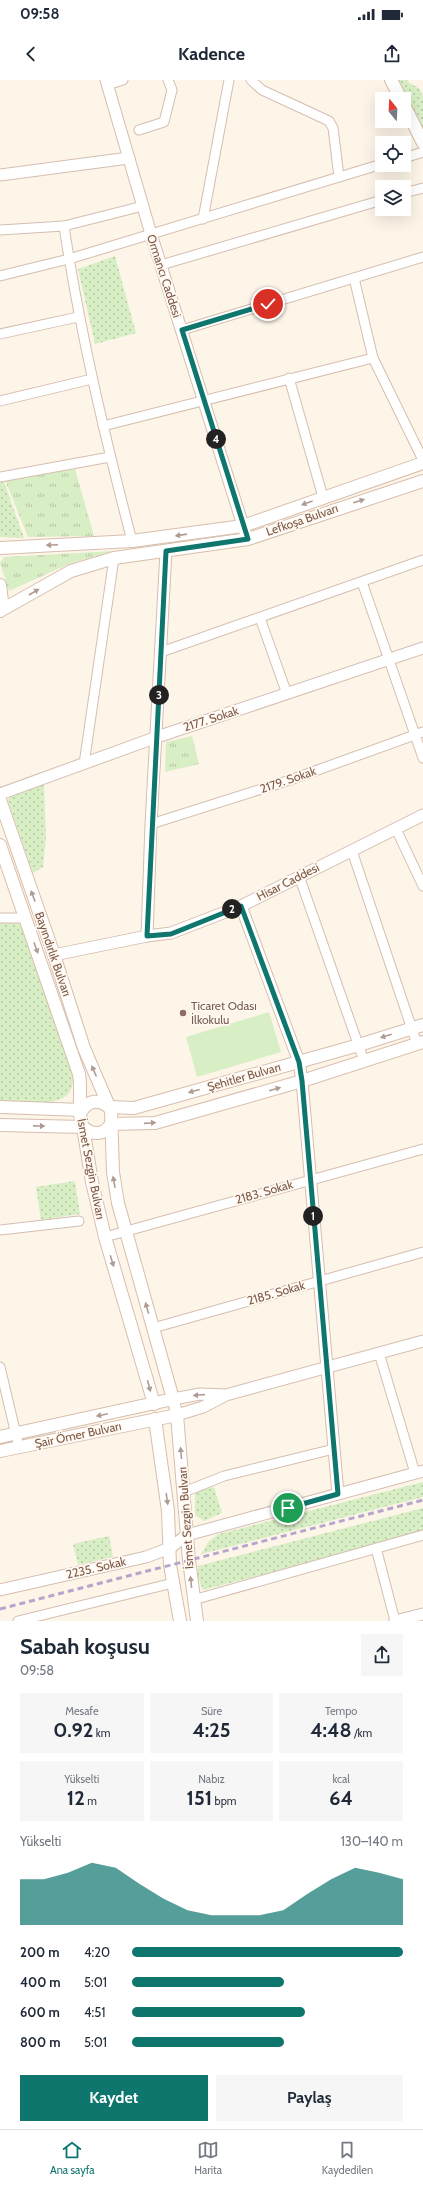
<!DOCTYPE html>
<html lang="tr">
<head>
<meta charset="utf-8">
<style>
  body { margin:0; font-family:Cabin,sans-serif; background:#f6f6f7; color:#1f2937; height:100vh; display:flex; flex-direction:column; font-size:15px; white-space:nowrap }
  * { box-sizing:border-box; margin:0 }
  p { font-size:13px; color:#747a83 }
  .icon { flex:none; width:22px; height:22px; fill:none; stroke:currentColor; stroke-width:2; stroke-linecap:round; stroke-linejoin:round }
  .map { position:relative; height:1541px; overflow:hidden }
  .sheet { display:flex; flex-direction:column; background:#fff; flex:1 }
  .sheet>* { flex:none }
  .needle { width:26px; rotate:342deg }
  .buttons { position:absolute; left:375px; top:12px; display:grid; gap:8px }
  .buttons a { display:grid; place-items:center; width:36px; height:36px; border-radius:0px; background:#fff; box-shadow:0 4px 16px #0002; font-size:20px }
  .pin { position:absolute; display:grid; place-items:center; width:34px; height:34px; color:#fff; margin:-17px; border:2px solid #fff; border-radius:50%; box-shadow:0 1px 4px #0007 }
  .km { position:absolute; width:20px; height:20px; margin:-10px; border-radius:50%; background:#222; color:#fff; font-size:11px; line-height:20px; text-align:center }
  .round { display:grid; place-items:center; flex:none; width:42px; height:42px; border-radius:0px; background:#f6f6f7 }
  .head { display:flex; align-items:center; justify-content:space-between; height:68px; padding:0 20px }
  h1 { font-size:22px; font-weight:700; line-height:30px }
  .figures { display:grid; grid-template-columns:repeat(3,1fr); gap:6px; height:68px; padding:4px 20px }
  .figures div { display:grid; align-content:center; border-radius:0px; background:#f6f6f7; text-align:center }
  .figures b { font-size:20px; font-weight:700 }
  .figures small { font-size:11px; font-weight:400 }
  .figures p { font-size:11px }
  .chart { height:112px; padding:8px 20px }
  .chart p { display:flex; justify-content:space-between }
  .chart svg { width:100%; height:72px; margin-top:4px; fill:#0f766e; opacity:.7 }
  .primary-button { display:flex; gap:8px; margin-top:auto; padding:8px 20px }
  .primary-button a { flex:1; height:46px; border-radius:0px; background:#0f766e; color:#fff; font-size:16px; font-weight:700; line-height:46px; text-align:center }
  .primary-button a+a { background:#f6f6f7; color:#1f2937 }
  ul { padding:0 20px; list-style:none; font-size:13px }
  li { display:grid; grid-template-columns:64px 48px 1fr; align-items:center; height:30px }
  li i { height:10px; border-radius:5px; background:#0f766e }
  .status { display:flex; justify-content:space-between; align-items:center; height:28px; padding:0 20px; background:#fff; direction:ltr }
  .status svg { height:11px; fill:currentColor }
  header { display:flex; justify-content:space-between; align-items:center; height:52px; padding:0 20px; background:#fff; font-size:18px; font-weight:700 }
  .menu { display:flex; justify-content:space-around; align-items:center; height:56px; border-top:1px solid #e0e1e3; background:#fff; font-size:11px; color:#747a83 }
  .menu a { display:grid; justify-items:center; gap:2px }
  .menu .current { color:#0f766e }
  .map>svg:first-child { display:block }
  .grass { fill:url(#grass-tufts) }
  .park { fill:url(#park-dots) }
  .pitch { fill:#d8eec5 }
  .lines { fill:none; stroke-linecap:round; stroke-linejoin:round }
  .minor-casing { stroke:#d5beb0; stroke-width:11 }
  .tertiary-casing { stroke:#d5beb0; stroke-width:13 }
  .secondary-casing { stroke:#d8beac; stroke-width:14 }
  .minor { stroke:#fff; stroke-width:9 }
  .tertiary { stroke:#fff; stroke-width:11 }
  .secondary { stroke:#fff; stroke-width:12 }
  .rail { stroke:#b7a5cb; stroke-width:3; stroke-dasharray:6 4; stroke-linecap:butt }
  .oneway { fill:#b09b92 }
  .route-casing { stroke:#fff; stroke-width:8 }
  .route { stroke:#0f766e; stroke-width:5 }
  .education-dot { fill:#8d6e63; stroke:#fff9f1; stroke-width:1.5 }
  .labels { text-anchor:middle; stroke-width:3.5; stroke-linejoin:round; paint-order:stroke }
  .street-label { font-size:12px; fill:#7c5949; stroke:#fff9f1 }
  .education-label { font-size:12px; fill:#785e54; stroke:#fff9f1; text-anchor:start }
</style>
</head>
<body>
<div class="status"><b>09:58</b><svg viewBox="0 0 49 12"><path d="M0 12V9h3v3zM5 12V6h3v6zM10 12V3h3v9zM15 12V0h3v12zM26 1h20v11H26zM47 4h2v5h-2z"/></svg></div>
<header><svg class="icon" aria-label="back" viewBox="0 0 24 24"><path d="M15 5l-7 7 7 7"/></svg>Kadence<svg class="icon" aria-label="share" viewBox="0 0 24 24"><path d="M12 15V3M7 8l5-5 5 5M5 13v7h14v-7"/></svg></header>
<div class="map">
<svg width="423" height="1541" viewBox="0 0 423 1541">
  <defs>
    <pattern id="grass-tufts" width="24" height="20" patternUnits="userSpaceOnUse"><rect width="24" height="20" fill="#d8eec5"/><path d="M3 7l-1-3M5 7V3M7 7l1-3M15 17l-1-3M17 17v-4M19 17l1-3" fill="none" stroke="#b4c4a2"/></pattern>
    <pattern id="park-dots" width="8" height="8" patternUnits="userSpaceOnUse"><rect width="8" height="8" fill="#d8eec5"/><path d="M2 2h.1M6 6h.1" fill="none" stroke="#b4c4a2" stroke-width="1.8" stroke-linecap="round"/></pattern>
  </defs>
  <rect width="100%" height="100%" fill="#fef5e9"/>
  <g class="grass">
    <polygon points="75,389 94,456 28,457 5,400"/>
    <polygon points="114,471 71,483 9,511 0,483 4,477"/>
    <polygon points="192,656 199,684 165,692 166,662"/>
  </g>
  <g class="park">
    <polygon points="396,0 408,0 409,3 420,9 423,17 423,52"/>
    <polygon points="115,176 136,253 95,264 78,189"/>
    <polygon points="3,399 24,458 0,457 0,400"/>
    <polygon points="38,704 44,704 46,758 43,787 33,793 8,721 10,715"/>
    <path d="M12 840 22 844 74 992C73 999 73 1007 69 1013 58 1027 17 1024 0 1024V844Z"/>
    <polygon points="75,1101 80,1134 41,1140 36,1107"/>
    <polygon points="423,1402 423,1417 201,1474 209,1461 219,1454"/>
    <polygon points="214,1407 222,1433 204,1441 195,1435 195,1411"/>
    <polygon points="423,1428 423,1453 203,1510 198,1497 198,1486"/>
    <polygon points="109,1456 113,1477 78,1485 73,1464"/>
  </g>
  <polygon class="pitch" points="269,932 281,972 197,997 186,957"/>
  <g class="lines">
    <g class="minor-casing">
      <g id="minor">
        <polyline points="251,0 262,10 329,41 333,48 339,97"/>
        <polyline points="107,5 123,0"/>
        <polyline points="139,50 164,42 172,10 168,0"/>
        <polyline points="404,78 423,72"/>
        <polyline points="404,113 423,108"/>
        <polyline points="203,139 229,0"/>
        <path d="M64 146C80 253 105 357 132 461"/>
        <polyline points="0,150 64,146 143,126"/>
        <polyline points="161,185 382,120"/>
        <polyline points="0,196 69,179 382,84"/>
        <polyline points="354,198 373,278 423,380"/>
        <polyline points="182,250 423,177"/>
        <polyline points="0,254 78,237"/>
        <polyline points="289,298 323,417"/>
        <polyline points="0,321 92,299"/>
        <polyline points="103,346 373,278"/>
        <polyline points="0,397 110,377"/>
        <polyline points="362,502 423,678"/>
        <polyline points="260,538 287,614"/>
        <polyline points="161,572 423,480"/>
        <polyline points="84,684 114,478"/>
        <polyline points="151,744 290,700 423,652"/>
        <polyline points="396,749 423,806"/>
        <polyline points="352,771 417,964"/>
        <polyline points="299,796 364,981"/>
        <polyline points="0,838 25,838"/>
        <polyline points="0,1150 79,1141"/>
        <polyline points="105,1157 423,1069"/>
        <polyline points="153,1248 423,1172"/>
        <polyline points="379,1273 415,1393"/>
        <polyline points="0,1287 19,1367"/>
        <polyline points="184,1412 224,1396 334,1369"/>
        <polyline points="376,1468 395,1541"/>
        <polyline points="193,1520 423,1455"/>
        <polyline points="18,1541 173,1503"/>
      </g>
    </g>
    <g class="tertiary-casing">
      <g id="tertiary">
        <polyline points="106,0 151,154 246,455"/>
        <polyline points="0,95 129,78"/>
        <polyline points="0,714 157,657 423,568"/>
        <polyline points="241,826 299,982 302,1001 338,1414"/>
        <polyline points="147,856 151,744 166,471"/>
        <polyline points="54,875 147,856 171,853 241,826 423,735"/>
        <polyline points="226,1315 200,1314 173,1319 177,1335 203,1327 226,1315 423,1261"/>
        <polyline points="0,1510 146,1477 170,1468 187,1455 423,1391"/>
        <polyline points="395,1541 423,1534"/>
      </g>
    </g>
    <g class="secondary-casing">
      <g id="secondary">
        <polyline points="391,0 401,19"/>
        <polyline points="404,25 423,63"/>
        <polyline points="0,468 132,461 243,446 423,383"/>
        <polyline points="0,505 2,521 0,531"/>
        <polyline points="0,531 71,491 114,478 248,459 423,401"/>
        <polyline points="0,720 54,875 84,968 111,1031 113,1092 118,1123 173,1319 0,1357"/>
        <path d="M0 765 79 994C82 1009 77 1037 83 1047L92 1102 105 1157 154 1324"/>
        <polyline points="0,1027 82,1030"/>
        <polyline points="109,1027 134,1028 359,965 423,945"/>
        <path d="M82 1030C89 1020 100 1019 109 1027"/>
        <polyline points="111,1044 155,1043 302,1001 423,962"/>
        <path d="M0 1045 83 1047C93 1056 104 1055 111 1044"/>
        <polyline points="155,1339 168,1431 170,1485 180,1541"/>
        <polyline points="0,1371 177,1335 189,1480 197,1541"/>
      </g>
    </g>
    <use href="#minor" class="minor"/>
    <use href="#tertiary" class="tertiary"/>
    <use href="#secondary" class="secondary"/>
    <polyline class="rail" points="0,1529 423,1420"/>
  </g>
  <defs><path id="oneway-solid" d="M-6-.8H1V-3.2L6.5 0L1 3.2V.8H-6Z"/></defs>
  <g class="oneway">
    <use href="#oneway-solid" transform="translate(359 421) rotate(-18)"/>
    <use href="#oneway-solid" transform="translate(307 423) rotate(160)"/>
    <use href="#oneway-solid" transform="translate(181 455) rotate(172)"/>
    <use href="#oneway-solid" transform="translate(52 465) rotate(177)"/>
    <use href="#oneway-solid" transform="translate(34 512) rotate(-30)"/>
    <use href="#oneway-solid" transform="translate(33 816) rotate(-110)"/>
    <use href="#oneway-solid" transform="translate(36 868) rotate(70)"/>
    <use href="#oneway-solid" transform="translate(386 956) rotate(162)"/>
    <use href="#oneway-solid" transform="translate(94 991) rotate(-113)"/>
    <use href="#oneway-solid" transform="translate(275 1009) rotate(-16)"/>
    <use href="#oneway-solid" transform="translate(194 1011) rotate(165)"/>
    <use href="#oneway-solid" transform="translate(150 1043) rotate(-4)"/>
    <use href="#oneway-solid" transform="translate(39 1046) rotate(1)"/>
    <use href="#oneway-solid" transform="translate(114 1102) rotate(-100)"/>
    <use href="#oneway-solid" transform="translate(112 1181) rotate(73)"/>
    <use href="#oneway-solid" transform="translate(147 1228) rotate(-106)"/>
    <use href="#oneway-solid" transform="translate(149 1306) rotate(75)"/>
    <use href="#oneway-solid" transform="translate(199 1315) rotate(176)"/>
    <use href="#oneway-solid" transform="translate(102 1335) rotate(168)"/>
    <use href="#oneway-solid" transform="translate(181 1373) rotate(-95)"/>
    <use href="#oneway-solid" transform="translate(167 1419) rotate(82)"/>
    <use href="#oneway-solid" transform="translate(191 1502) rotate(-96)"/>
  </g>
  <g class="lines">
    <g class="route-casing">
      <polyline id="route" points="268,224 182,250 248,459 166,471 147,856 171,854 241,826 299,982 302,1001 338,1414 288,1428"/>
    </g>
    <use href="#route" class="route"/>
  </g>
  <circle class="education-dot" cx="183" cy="933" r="4"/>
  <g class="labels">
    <g class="street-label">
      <text transform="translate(164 196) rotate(72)" y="4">Ormancı Caddesi</text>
      <text transform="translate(302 440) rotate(-19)" y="4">Lefkoşa Bulvarı</text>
      <text transform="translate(211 639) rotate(-18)" y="4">2177. Sokak</text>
      <text transform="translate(288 700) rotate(-19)" y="4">2179. Sokak</text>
      <text transform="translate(288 802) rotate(-27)" y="4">Hisar Caddesi</text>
      <text transform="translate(53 874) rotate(71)" y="4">Bayındırlık Bulvarı</text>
      <text transform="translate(244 997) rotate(-16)" y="4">Şehitler Bulvarı</text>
      <text transform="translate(91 1089) rotate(79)" y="4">İsmet Sezgin Bulvarı</text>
      <text transform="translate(264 1112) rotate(-16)" y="4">2183. Sokak</text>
      <text transform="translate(276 1213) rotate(-16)" y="4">2185. Sokak</text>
      <text transform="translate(78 1355) rotate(-12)" y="4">Şair Ömer Bulvarı</text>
      <text transform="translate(186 1438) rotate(-94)" y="4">İsmet Sezgin Bulvarı</text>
      <text transform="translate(96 1488) rotate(-13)" y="4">2235. Sokak</text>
    </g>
    <g class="education-label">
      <text x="191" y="930">Ticaret Odası<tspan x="191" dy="14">İlkokulu</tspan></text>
    </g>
  </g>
</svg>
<div class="buttons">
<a><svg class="needle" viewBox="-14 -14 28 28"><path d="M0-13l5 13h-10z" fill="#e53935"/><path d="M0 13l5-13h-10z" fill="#747a83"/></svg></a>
<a><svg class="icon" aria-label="locate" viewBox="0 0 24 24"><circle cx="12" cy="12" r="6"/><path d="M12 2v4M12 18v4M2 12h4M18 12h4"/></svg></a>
<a><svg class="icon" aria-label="layers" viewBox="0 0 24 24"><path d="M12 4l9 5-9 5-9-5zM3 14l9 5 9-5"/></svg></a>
</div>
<div class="pin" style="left:288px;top:1428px;background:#1e9e55"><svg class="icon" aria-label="arrive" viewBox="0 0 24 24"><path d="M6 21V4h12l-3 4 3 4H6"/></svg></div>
<div class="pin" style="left:268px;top:224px;background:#d93025"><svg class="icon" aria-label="check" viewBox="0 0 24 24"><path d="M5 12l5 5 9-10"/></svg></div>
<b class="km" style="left:313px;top:1136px">1</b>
<b class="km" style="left:232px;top:829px">2</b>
<b class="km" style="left:159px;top:615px">3</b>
<b class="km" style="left:216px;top:359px">4</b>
</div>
<section class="sheet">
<div class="head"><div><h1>Sabah koşusu</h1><p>09:58</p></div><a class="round"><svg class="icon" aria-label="share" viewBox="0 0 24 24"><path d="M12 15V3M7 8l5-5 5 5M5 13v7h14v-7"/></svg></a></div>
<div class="figures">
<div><p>Mesafe</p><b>0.92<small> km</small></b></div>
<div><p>Süre</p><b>4:25</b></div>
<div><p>Tempo</p><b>4:48<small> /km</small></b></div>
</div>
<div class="figures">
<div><p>Yükselti</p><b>12<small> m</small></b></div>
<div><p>Nabız</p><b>151<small> bpm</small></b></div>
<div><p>kcal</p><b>64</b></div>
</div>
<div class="chart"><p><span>Yükselti</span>130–140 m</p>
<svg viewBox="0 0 160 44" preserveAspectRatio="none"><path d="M0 44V16L10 16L20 12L30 6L40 9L50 19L60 28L70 35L80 38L90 38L100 38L110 35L120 25L130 16L140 9L150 12L160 16V44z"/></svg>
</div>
<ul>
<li><b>200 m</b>4:20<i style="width:100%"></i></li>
<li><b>400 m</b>5:01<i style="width:56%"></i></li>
<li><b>600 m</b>4:51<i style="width:64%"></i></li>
<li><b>800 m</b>5:01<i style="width:56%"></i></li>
</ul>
<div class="primary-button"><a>Kaydet</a><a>Paylaş</a></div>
</section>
<nav class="menu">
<a class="current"><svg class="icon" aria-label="home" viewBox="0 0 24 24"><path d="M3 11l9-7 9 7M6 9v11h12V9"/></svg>Ana sayfa</a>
<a><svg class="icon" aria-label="map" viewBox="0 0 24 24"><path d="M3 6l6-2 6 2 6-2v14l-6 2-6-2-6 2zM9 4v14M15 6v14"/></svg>Harita</a>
<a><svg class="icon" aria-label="saved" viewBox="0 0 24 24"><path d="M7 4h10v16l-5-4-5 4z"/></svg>Kaydedilen</a>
</nav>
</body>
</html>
